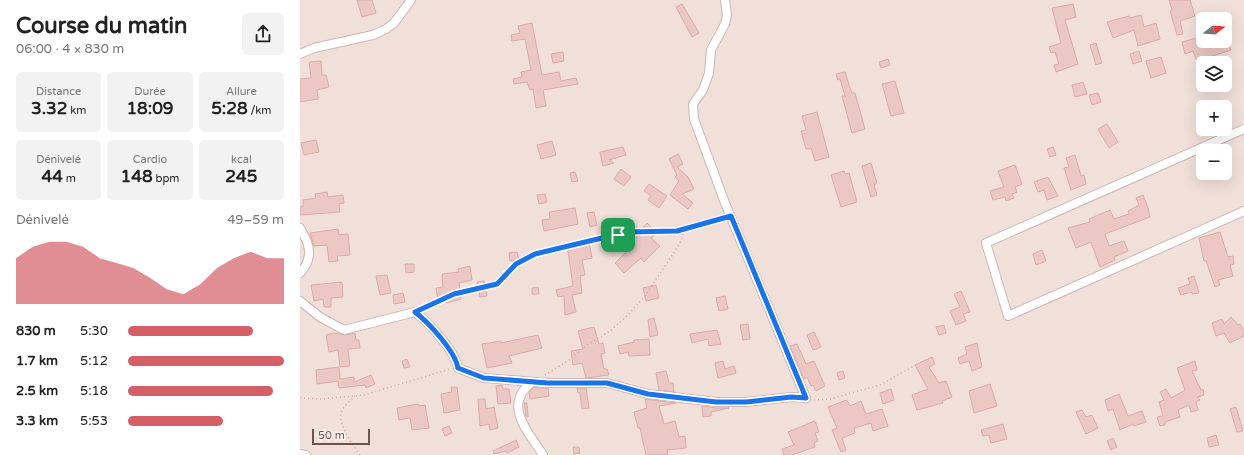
<!DOCTYPE html>
<html lang="fr">
<head>
<meta charset="utf-8">
<style>
  body { margin:0; font-family:"Varela Round",sans-serif; background:#f2f2f2; color:#222; height:100vh; display:flex; flex-direction:column; font-size:15px; white-space:nowrap }
  * { box-sizing:border-box; margin:0 }
  p { font-size:13px; color:#767676 }
  .icon { flex:none; width:22px; height:22px; fill:none; stroke:currentColor; stroke-width:2; stroke-linecap:round; stroke-linejoin:round }
  .map { position:relative; flex:1; overflow:hidden }
  .sheet { display:flex; flex-direction:column; background:#fff; width:300px }
  .sheet>* { flex:none }
  .needle { width:26px; rotate:73deg }
  .fabs { position:absolute; left:896px; top:12px; display:grid; gap:8px }
  .fabs a { display:grid; place-items:center; width:36px; height:36px; border-radius:6px; background:#fff; box-shadow:0 4px 16px #0002; font-size:20px }
  .scale { position:absolute; left:12px; bottom:10px; width:58px; box-sizing:border-box; padding-left:4px; border:2px solid #715250; border-top:0; font-size:11px; line-height:14px; white-space:nowrap; color:#715250; -webkit-text-stroke:3px #fdf4ef; paint-order:stroke }
  .pin { position:absolute; display:grid; place-items:center; width:34px; height:34px; color:#fff; margin:-17px; border-radius:8px; box-shadow:0 2px 6px #0006 }
  .round { display:grid; place-items:center; flex:none; width:42px; height:42px; border-radius:6px; background:#f2f2f2 }
  .overview { display:flex; align-items:center; justify-content:space-between; height:68px; padding:0 16px }
  h1 { font-size:22px; font-weight:700; line-height:30px }
  .metrics { display:grid; grid-template-columns:repeat(3,1fr); gap:6px; height:68px; padding:4px 16px }
  .metrics div { display:grid; align-content:center; border-radius:6px; background:#f2f2f2; text-align:center }
  .metrics b { font-size:17px; font-weight:700 }
  .metrics small { font-size:11px; font-weight:400 }
  .metrics p { font-size:11px }
  .chart { height:112px; padding:8px 16px }
  .chart p { display:flex; justify-content:space-between }
  .chart svg { width:100%; height:72px; margin-top:4px; fill:#d45f67; opacity:.7 }
  ul { padding:0 16px; list-style:none; font-size:13px }
  li { display:grid; grid-template-columns:64px 48px 1fr; align-items:center; height:30px }
  li i { height:10px; border-radius:5px; background:#d45f67 }
  main { display:flex; flex:1; min-height:0 }
  .map>svg:first-child { display:block }
  .residential { fill:#f1dfd9; fill-rule:evenodd }
  .building { fill:#ecc8c5; stroke:#dcaba7 }
  .lines { fill:none; stroke-linecap:round; stroke-linejoin:round }
  .street-casing { stroke:#cdb7b4; stroke-width:10 }
  .path { stroke:#d1aba8; stroke-width:1.5; stroke-dasharray:1 3; stroke-linecap:butt }
  .street { stroke:#fff; stroke-width:8 }
  .route-casing { stroke:#fff; stroke-width:8 }
  .route { stroke:#1a73e8; stroke-width:5 }
</style>
</head>
<body>
<main>
<section class="sheet">
<div class="overview"><div><h1>Course du matin</h1><p>06:00 · 4 × 830 m</p></div><a class="round"><svg class="icon" aria-label="share" viewBox="0 0 24 24"><path d="M12 15V3M7 8l5-5 5 5M5 13v7h14v-7"/></svg></a></div>
<div class="metrics">
<div><p>Distance</p><b>3.32<small> km</small></b></div>
<div><p>Durée</p><b>18:09</b></div>
<div><p>Allure</p><b>5:28<small> /km</small></b></div>
</div>
<div class="metrics">
<div><p>Dénivelé</p><b>44<small> m</small></b></div>
<div><p>Cardio</p><b>148<small> bpm</small></b></div>
<div><p>kcal</p><b>245</b></div>
</div>
<div class="chart"><p><span>Dénivelé</span>49–59 m</p>
<svg viewBox="0 0 160 44" preserveAspectRatio="none"><path d="M0 44V16L10 9L20 6L30 6L40 9L50 16L60 19L70 22L80 28L90 35L100 38L110 32L120 22L130 16L140 12L150 16L160 16V44z"/></svg>
</div>
<ul>
<li><b>830 m</b>5:30<i style="width:80%"></i></li>
<li><b>1.7 km</b>5:12<i style="width:100%"></i></li>
<li><b>2.5 km</b>5:18<i style="width:93%"></i></li>
<li><b>3.3 km</b>5:53<i style="width:61%"></i></li>
</ul>
</section>
<div class="map">
<svg width="944" height="455" viewBox="0 0 944 455">
  <rect width="100%" height="100%" fill="#faefe9"/>
  <path class="residential" d="M0 0H944V455H0ZM903 19H925V41H903ZM903 63H925V85H903ZM903 107H925V129H903ZM903 151H925V173H903Z"/>
  <g class="building">
    <polygon points="57,0 72,0 76,13 62,17"/>
    <polygon points="869,0 890,0 895,16 880,21 883,34 877,35 870,11 872,10"/>
    <polygon points="382,4 399,33 392,37 376,7"/>
    <polygon points="773,4 776,17 765,20 778,64 756,72 754,65 759,64 755,52 751,53 749,47 761,43 752,8"/>
    <polygon points="841,15 844,27 856,23 860,39 838,46 834,30 813,38 807,22 829,16 830,18"/>
    <polygon points="232,23 242,75 259,72 261,81 276,78 278,84 243,90 246,106 236,108 233,89 230,90 227,82 214,84 213,79 222,77 221,72 231,70 225,39 212,41 211,35 220,33 218,26"/>
    <polygon points="903,36 903,41 928,41 931,50 897,61 893,51 885,54 882,42"/>
    <polygon points="796,43 802,63 796,65 790,45"/>
    <polygon points="839,51 842,61 833,64 830,54"/>
    <polygon points="263,52 264,61 253,63 251,54"/>
    <polygon points="861,57 866,73 851,78 846,61"/>
    <polygon points="588,59 590,65 581,68 579,62"/>
    <polygon points="21,61 22,75 26,75 29,87 17,90 18,99 0,102 0,79 11,78 9,62"/>
    <polygon points="545,72 550,88 552,93 555,93 565,129 552,133 542,96 545,96 540,79 538,80 536,74"/>
    <polygon points="595,81 604,113 591,116 582,84"/>
    <polygon points="783,82 787,94 775,97 772,85"/>
    <polygon points="798,93 801,102 792,105 789,95"/>
    <polygon points="517,112 529,157 515,161 511,148 506,149 501,131 506,130 502,116"/>
    <polygon points="807,124 818,142 809,148 798,129"/>
    <polygon points="16,140 19,152 4,155 1,143"/>
    <polygon points="252,141 256,155 241,159 237,145"/>
    <polygon points="323,147 326,155 309,160 314,163 303,166 300,152"/>
    <polygon points="753,147 756,155 750,157 747,149"/>
    <polygon points="378,154 383,164 377,167 388,177 394,189 382,194 393,203 388,209 370,195 379,181 375,177 377,175 369,159"/>
    <polygon points="775,155 781,176 784,175 786,184 771,190 764,168 769,167 766,158"/>
    <polygon points="571,163 577,183 574,185 577,195 571,197 562,166"/>
    <polygon points="715,165 722,184 715,187 717,192 712,194 714,198 706,201 705,197 693,200 690,191 704,187 698,171"/>
    <polygon points="321,169 331,177 324,186 314,179"/>
    <polygon points="544,171 545,174 549,173 557,202 541,207 531,175"/>
    <polygon points="275,172 278,181 272,182 270,173"/>
    <polygon points="748,177 758,196 747,200 744,190 738,192 734,182"/>
    <polygon points="349,184 367,196 359,208 348,200 351,196 344,191"/>
    <polygon points="27,192 28,197 43,195 44,203 39,204 40,212 0,215 0,207 3,206 3,200 16,198 15,194"/>
    <polygon points="245,194 247,202 239,204 237,195"/>
    <polygon points="843,195 848,208 850,217 805,234 809,246 824,241 828,251 814,257 815,260 800,267 791,242 776,248 768,228 790,222 789,219 810,210 814,219 829,214 828,211 839,205 836,198"/>
    <polygon points="275,208 278,224 244,231 242,220 250,219 249,212"/>
    <polygon points="294,212 297,225 290,227 287,213"/>
    <polygon points="347,223 357,233 351,238 360,246 344,262 341,258 324,273 315,263 328,250 319,238 328,229 335,236"/>
    <polygon points="38,229 39,235 48,234 50,255 37,256 38,261 29,262 27,245 14,246 10,233"/>
    <polygon points="920,232 928,257 933,256 934,264 930,265 933,276 918,280 920,285 915,287 906,261 904,261 899,238"/>
    <polygon points="276,243 276,246 289,243 292,258 282,260 285,275 280,276 282,293 272,295 276,312 265,315 264,296 258,297 256,290 273,286 267,244"/>
    <polygon points="742,250 746,261 736,265 733,254"/>
    <polygon points="217,252 219,260 210,261 209,253"/>
    <polygon points="105,264 114,264 114,272 106,273"/>
    <polygon points="170,266 172,280 159,283 161,299 146,303 145,298 138,300 136,288 143,287 142,274 159,272 158,269"/>
    <polygon points="87,275 91,293 80,295 76,276"/>
    <polygon points="894,276 899,293 892,294 892,292 881,295 878,288 890,284 888,278"/>
    <polygon points="184,281 187,296 180,297 177,282"/>
    <polygon points="42,282 43,297 31,298 31,307 24,307 23,299 14,301 11,285"/>
    <polygon points="356,285 359,298 346,301 343,288"/>
    <polygon points="238,287 239,294 232,294 232,288"/>
    <polygon points="661,291 670,312 663,314 666,321 656,325 650,311 660,307 654,294"/>
    <polygon points="103,293 105,302 94,304 93,295"/>
    <polygon points="425,296 428,309 419,311 416,298"/>
    <polygon points="931,317 938,325 940,324 944,331 944,336 930,343 924,333 916,336 912,323 922,319 924,324"/>
    <polygon points="354,318 358,335 350,337 348,320"/>
    <polygon points="448,324 450,339 443,340 440,325"/>
    <polygon points="644,325 646,333 639,335 636,327"/>
    <polygon points="294,327 299,344 303,343 305,353 301,354 304,369 307,369 309,375 286,378 282,363 273,365 271,351 283,349 278,331"/>
    <polygon points="417,330 421,344 409,346 408,339 392,343 390,334"/>
    <polygon points="514,332 521,347 513,350 507,335"/>
    <polygon points="34,333 45,335 55,333 56,340 59,340 60,348 48,349 50,366 40,367 38,350 29,352 26,335"/>
    <polygon points="238,335 242,348 209,356 212,363 187,368 182,344 201,341 201,343"/>
    <polygon points="349,339 350,355 329,356 328,352 320,354 318,346 334,342 334,340"/>
    <polygon points="677,343 682,367 672,371 669,361 660,364 658,358 667,354 665,347"/>
    <polygon points="497,344 506,364 514,361 525,386 516,391 513,385 511,386 507,377 504,379 490,346"/>
    <polygon points="632,357 635,364 629,367 639,383 646,381 652,397 642,401 643,403 617,410 612,395 628,389 615,365"/>
    <polygon points="107,359 110,367 104,368 102,361"/>
    <polygon points="423,361 425,369 434,366 436,373 418,378 415,363"/>
    <polygon points="895,361 897,370 892,371 901,390 903,389 904,395 898,397 900,400 896,402 898,410 891,412 889,405 878,410 880,417 865,422 865,425 860,426 857,417 863,416 859,402 864,400 860,392 866,389 871,398 885,390 877,368"/>
    <polygon points="39,367 40,379 54,377 54,382 71,375 75,384 66,388 65,385 39,388 38,381 17,384 16,370"/>
    <polygon points="366,371 369,383 373,383 374,392 359,390 356,373"/>
    <polygon points="543,371 545,378 539,380 537,373"/>
    <polygon points="690,384 697,406 674,413 669,391"/>
    <polygon points="202,385 203,389 209,389 211,403 198,404 196,386"/>
    <polygon points="151,387 157,387 160,410 144,413 141,394 152,392"/>
    <polygon points="234,387 248,388 249,396 230,399 229,393"/>
    <polygon points="277,388 286,388 289,408 282,409 280,393 278,393"/>
    <polygon points="591,389 594,400 583,404 580,393"/>
    <polygon points="819,394 828,416 842,411 846,422 834,426 833,424 820,430 813,409 808,411 805,400"/>
    <polygon points="178,399 185,399 186,409 194,407 198,428 190,430 189,424 180,426"/>
    <polygon points="345,399 376,403 359,406 364,424 375,421 379,437 385,436 386,448 367,450 368,455 346,455 340,428 338,428 334,412 347,408"/>
    <polygon points="547,400 550,406 561,401 566,414 582,409 588,426 573,431 571,423 554,428 555,433 542,438 546,450 541,452 532,430 537,428 528,407"/>
    <polygon points="224,403 227,403 228,417 226,416"/>
    <polygon points="118,404 119,406 125,405 129,428 112,430 110,418 99,420 97,408"/>
    <polygon points="402,406 416,408 429,408 411,412 411,416 403,417"/>
    <polygon points="936,407 943,431 937,432 930,409"/>
    <polygon points="782,410 786,417 792,415 798,428 786,434 776,412"/>
    <polygon points="515,421 519,432 515,433 518,441 514,443 515,447 492,455 484,455 482,449 494,445 488,432"/>
    <polygon points="703,424 707,439 691,443 689,435 683,436 681,430"/>
    <polygon points="149,426 152,433 145,436 142,429"/>
    <polygon points="916,435 919,445 909,447 907,438"/>
    <polygon points="813,438 817,447 811,450 807,441"/>
    <polygon points="216,440 219,447 207,453 206,451 194,454 193,451"/>
    <polygon points="273,447 279,447 280,453 274,454"/>
  </g>
  <g class="lines">
    <g class="street-casing">
      <g id="street">
        <polyline points="425,0 427,15 425,24 411,50 409,73 403,90 393,104 394,119 425,203 506,398"/>
        <polyline points="0,54 14,48 73,35 86,29 94,23 111,0"/>
        <polyline points="944,129 686,243 708,316 944,211"/>
        <path d="M0 228C10 244 14 258 0 273"/>
        <path d="M0 301 20 317 44 330 115 312C129 323 155 351 158 368L184 378 248 383H307L348 394 416 402H446L491 397 506 398"/>
        <path d="M232 382C202 405 228 431 243 455"/>
        <polyline points="0,454 6,455"/>
      </g>
    </g>
    <g class="path">
      <polyline points="122,309 154,294 197,283 216,264 235,254 327,232 377,231 423,218"/>
      <polyline points="245,375 269,360 287,345 310,331 328,315 345,296 379,245 386,228"/>
      <path d="M55 396C50 401 42 407 41 414 39 425 53 446 60 455"/>
      <polyline points="0,398 21,399 64,395 150,369"/>
      <polyline points="514,400 530,399 580,385 614,366"/>
    </g>
    <use href="#street" class="street"/>
  </g>
  <g class="lines">
    <g class="route-casing">
      <path id="route" d="M431 216 506 398 491 397 446 402H416L348 394 307 383H248L184 378 158 368C155 351 129 323 115 312L154 294 197 284 216 264 235 254 327 232 377 231Z"/>
    </g>
    <use href="#route" class="route"/>
  </g>
</svg>
<div class="fabs">
<a><svg class="needle" viewBox="-14 -14 28 28"><path d="M0-13l5 13h-10z" fill="#e53935"/><path d="M0 13l5-13h-10z" fill="#767676"/></svg></a>
<a><svg class="icon" aria-label="layers" viewBox="0 0 24 24"><path d="M12 4l9 5-9 5-9-5zM3 14l9 5 9-5"/></svg></a>
<a>+</a>
<a>−</a>
</div>
<div class="scale">50 m</div>
<div class="pin" style="left:318px;top:235px;background:#1e9e55"><svg class="icon" aria-label="arrive" viewBox="0 0 24 24"><path d="M6 21V4h12l-3 4 3 4H6"/></svg></div>
</div>
</main>
</body>
</html>
